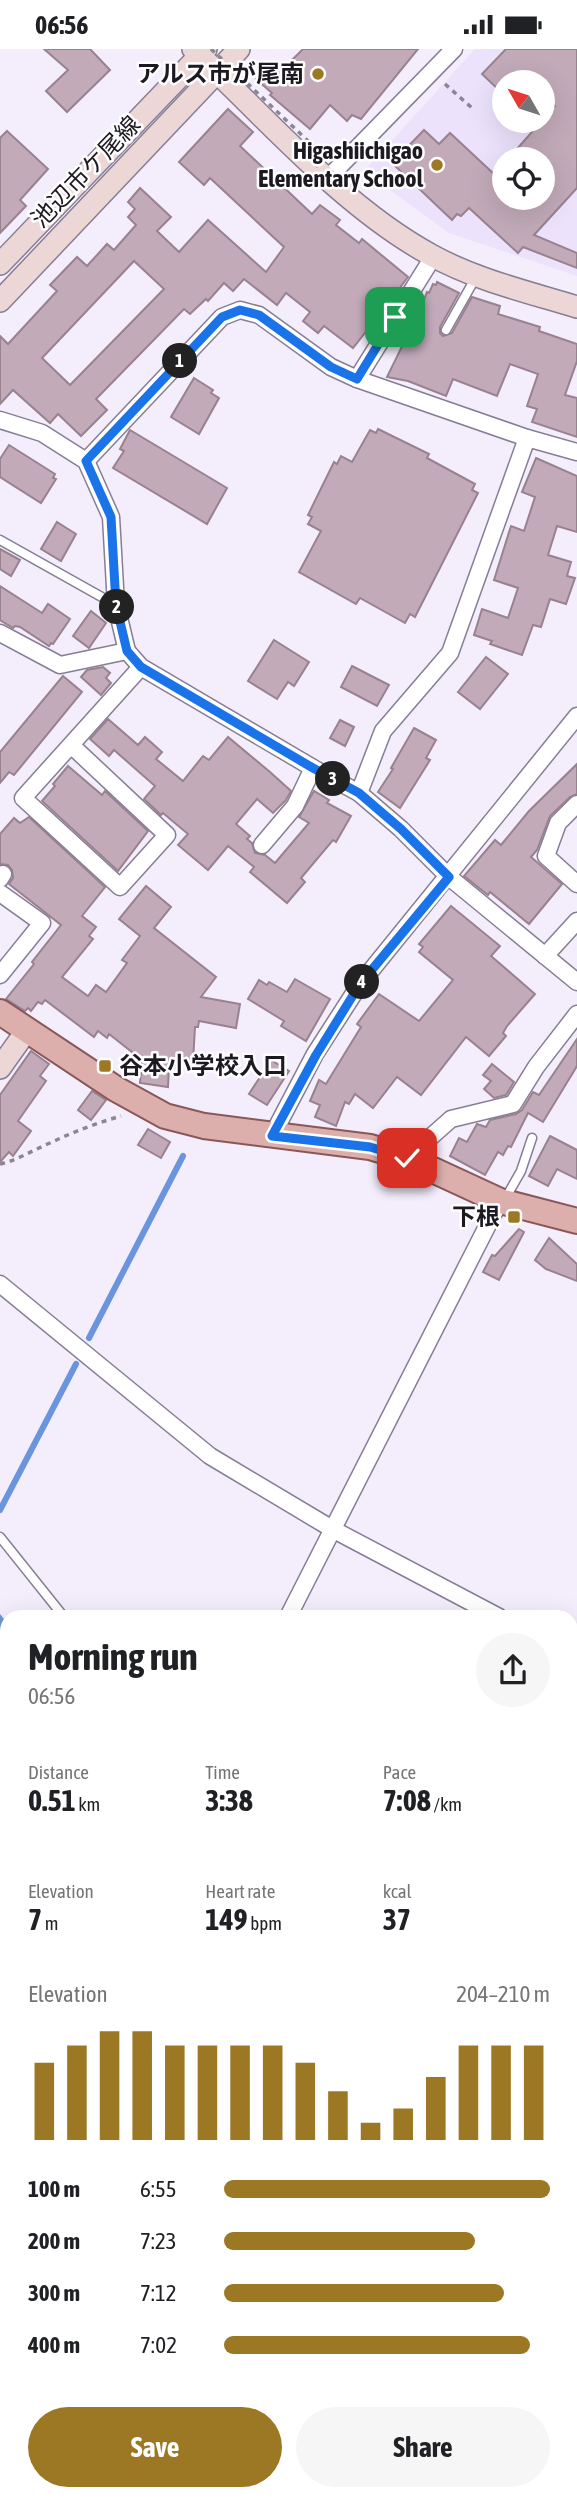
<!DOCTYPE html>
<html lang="en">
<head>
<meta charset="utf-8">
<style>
  body { margin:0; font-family:"Asap Condensed","Noto Sans JP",sans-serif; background:#f6f6f6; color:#202124; height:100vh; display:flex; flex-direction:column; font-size:26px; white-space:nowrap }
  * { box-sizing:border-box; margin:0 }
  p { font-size:23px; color:#757577 }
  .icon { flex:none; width:38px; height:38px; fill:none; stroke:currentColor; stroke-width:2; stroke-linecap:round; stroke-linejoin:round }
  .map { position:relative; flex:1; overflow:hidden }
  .sheet { position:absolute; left:0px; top:1561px; width:578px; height:891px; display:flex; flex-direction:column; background:#fff; border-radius:21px 21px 0 0; box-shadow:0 7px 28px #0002 }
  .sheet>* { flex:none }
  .needle { width:46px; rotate:309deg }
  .tools { position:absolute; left:492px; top:21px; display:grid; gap:14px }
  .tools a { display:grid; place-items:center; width:63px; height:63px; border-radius:50%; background:#fff; box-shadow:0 7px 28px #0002; font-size:35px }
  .pin { position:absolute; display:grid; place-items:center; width:60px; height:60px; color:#fff; margin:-30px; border-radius:14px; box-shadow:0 4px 10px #0006 }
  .km { position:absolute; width:35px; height:35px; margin:-18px; border-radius:50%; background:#222; color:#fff; font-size:19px; line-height:35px; text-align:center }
  .round { display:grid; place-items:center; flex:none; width:74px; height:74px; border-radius:37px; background:#f6f6f6 }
  .head { display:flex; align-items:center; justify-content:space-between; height:119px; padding:0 28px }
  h1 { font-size:38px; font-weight:700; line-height:52px }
  .stats { display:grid; grid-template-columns:repeat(3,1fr); gap:10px; height:119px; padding:7px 28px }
  .stats div { display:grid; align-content:center }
  .stats b { font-size:30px; font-weight:700 }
  .stats small { font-size:19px; font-weight:400 }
  .stats p { font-size:19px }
  .chart { height:196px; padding:14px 28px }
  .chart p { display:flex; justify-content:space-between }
  .chart svg { width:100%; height:126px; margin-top:7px; stroke:#9c7824; stroke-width:6 }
  .cta { display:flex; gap:14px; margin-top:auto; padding:14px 28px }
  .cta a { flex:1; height:80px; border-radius:42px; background:#9c7824; color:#fff; font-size:28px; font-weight:700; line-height:80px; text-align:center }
  .cta a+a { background:#f6f6f6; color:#202124 }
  ul { padding:0 28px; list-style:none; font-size:23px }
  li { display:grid; grid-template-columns:112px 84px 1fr; align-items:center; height:52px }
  li i { height:18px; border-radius:9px; background:#9c7824 }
  .status { display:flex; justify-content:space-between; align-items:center; height:49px; padding:0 35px; background:#fff; direction:ltr }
  .status svg { height:19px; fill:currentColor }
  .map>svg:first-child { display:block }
  .built { fill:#ece2fc; fill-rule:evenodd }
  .water { fill:url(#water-ripples) }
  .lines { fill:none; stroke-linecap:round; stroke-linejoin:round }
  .stream { stroke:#6a94dd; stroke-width:6 }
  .building { fill:#c2aab9; stroke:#988290; stroke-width:2; fill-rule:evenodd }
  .lane-casing { stroke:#867e94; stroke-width:11 }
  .street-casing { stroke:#867e94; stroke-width:19 }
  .secondary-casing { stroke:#867e94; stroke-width:24 }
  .primary-casing { stroke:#895758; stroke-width:28 }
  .highway-casing { stroke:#895758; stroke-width:32 }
  .path { stroke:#8b8792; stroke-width:3.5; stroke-dasharray:5 5; stroke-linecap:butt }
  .lane { stroke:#fff; stroke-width:8 }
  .street { stroke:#fff; stroke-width:16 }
  .secondary { stroke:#edd7d6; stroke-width:21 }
  .primary { stroke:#dcafad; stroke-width:24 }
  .highway { stroke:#c47976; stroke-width:28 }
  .highway-bridge-casing { stroke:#895758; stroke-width:32; stroke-linecap:butt }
  .path-bridge { stroke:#8b8792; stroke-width:3.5; stroke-dasharray:5 5; stroke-linecap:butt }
  .highway-bridge { stroke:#c47976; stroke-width:28 }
  .route-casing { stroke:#fff; stroke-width:14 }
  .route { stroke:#1a73e8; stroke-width:9 }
  .poi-dot { fill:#9c7824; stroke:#fefefe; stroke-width:2.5 }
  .labels { text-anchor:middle; stroke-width:5; stroke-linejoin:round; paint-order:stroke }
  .poi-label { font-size:24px; font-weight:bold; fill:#1c1921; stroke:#fefefe; text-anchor:end }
  .street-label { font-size:24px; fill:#1c1921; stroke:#fefefe }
</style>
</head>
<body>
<div class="status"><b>06:56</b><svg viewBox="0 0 49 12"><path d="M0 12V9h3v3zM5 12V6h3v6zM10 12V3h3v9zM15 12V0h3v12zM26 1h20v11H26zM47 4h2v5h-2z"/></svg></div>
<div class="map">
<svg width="577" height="2451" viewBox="0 0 577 2451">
  <defs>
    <pattern id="water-ripples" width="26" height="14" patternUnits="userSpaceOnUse" patternTransform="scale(1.75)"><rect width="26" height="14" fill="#6a94dd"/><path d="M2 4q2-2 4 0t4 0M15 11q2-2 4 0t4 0" fill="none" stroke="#5678b3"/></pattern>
  </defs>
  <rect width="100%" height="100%" fill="#f3edfc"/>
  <path class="built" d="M475 0H577V227L449 184 364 122ZM504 33H542V72H504ZM504 110H542V149H504Z"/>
  <g class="water">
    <polygon points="0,1565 7,1574 7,1668 0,1657"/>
    <polygon points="571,2192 577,2195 577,2253 571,2250"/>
  </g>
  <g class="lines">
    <g class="stream">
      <polyline points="89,1289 183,1107"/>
      <polyline points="0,1461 76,1315"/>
    </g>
  </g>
  <g class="building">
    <polygon points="44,0 90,0 110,21 67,63 46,42 68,21"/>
    <polygon points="303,0 418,0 361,70 352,66 347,72 330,56 310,80 270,46 272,44 256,30 273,13 282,21"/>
    <polygon points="506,0 577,0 577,139 534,186 577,204 577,219 523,198 518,204 469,159 461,167 457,165 452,171 392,114 424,81 439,95 450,84 494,125 504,114 504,149 542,149 542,110 508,110 555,57 542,45 542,33 504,33 504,46 482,25"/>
    <path d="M228 60 253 83 240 97 312 165 320 156 340 171 336 176 359 194 362 190 408 228 390 252 353 299 324 277 318 284 303 272 310 263 286 244 277 256 244 230 233 242 224 234 208 252 206 250 190 265 184 260 96 350 107 361 81 387 58 365 50 374 13 341 0 355V287L8 295 57 242 50 236 77 208 87 217 107 195 114 201 136 176 128 168 135 160 128 153 140 139 171 168 157 182 179 203 208 171 266 223 284 198 210 129 204 136 179 113ZM134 212 164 240 70 336 42 309Z"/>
    <polygon points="7,82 48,120 20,151 26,157 0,184 0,89"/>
    <polygon points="437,233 459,244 440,278 440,284 443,287 452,284 472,248 500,257 498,265 540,278 539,282 577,295 577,312 565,346 577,349 577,388 532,373 537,360 527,357 538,325 510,315 497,347 453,330 446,347 408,332 387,328 409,283 411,284 427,243 429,244 433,235 436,236"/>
    <polygon points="194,329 213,341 211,344 219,349 199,385 171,368"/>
    <polygon points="378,380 429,405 427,409 475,435 472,441 478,444 415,568 410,565 405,574 360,549 356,555 299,523 321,482 308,475 312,468 308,466 334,413 337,415 341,407 352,413 370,381 376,384"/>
    <polygon points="130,381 227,439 207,475 113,419 124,402 120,400"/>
    <polygon points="9,396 55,425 53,429 56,430 41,454 0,428 0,410"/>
    <polygon points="536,409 577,427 577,483 557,477 548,506 571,513 567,527 575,529 566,555 550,550 541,578 533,576 522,606 490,595 492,592 474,586 482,560 508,569 518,539 494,531 511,477 524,482 535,448 522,443"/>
    <polygon points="57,473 76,485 61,512 41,500"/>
    <polygon points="0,500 20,511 11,527 0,520"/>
    <polygon points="0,537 42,564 48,555 70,570 53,595 51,594 49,597 20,578 15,577 13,579 0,571"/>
    <polygon points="91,562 106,574 89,599 73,587"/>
    <polygon points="274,591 309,613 294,637 288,633 277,650 248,632"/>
    <polygon points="486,608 508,625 480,660 458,643"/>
    <polygon points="352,617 389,636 377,657 341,638"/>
    <polygon points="103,618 110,624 106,629 111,634 101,646 81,628 87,621"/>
    <polygon points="63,627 82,643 14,726 9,723 0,734 0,703"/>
    <polygon points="108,670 138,696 145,688 162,703 156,710 183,732 203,707 209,711 228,688 270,723 291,742 286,751 273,764 257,750 236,775 250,787 247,790 252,794 255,804 265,806 275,814 309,774 299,768 314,742 329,751 327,754 351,767 336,793 333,791 301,829 305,833 287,854 250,823 254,818 228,797 208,821 178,796 188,785 163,764 161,766 144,750 155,737 114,701 109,707 90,690"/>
    <polygon points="340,671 354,678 345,697 330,689"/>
    <polygon points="414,679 436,691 426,709 430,711 400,759 378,743 393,720 391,719"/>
    <polygon points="577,715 577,745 570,748 550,767 537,801 531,808 562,835 529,875 490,843 488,846 464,827 495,791 501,796 529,762"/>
    <polygon points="68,717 102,746 105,742 148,782 118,822 42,752 55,737 53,735"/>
    <polygon points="29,768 105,838 82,867 96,878 89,887 93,890 62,928 88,947 96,936 106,943 127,914 122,911 140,887 119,870 146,837 171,858 154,879 216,928 201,948 240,955 236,979 199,972 198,978 195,978 193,1013 178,1012 177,1019 169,1018 168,1038 140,1034 142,1011 109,985 107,989 98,982 94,988 45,951 42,955 38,953 31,962 28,959 25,962 6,950 34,915 32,913 61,876 9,835 13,829 12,821 8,816 0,815 0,785 14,769 20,774"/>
    <polygon points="451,857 500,897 491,907 535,945 507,977 503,984 506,987 489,1007 466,988 421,1046 397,1028 373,1059 355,1045 349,1055 345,1053 336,1077 315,1068 320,1056 310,1052 319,1031 326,1035 361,978 357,975 379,945 419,972 453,931 419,903 423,898 419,895"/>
    <polygon points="295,930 330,950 306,992 281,977 284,972 248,950 259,931 267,936 269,933 287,943"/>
    <polygon points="577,990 577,1017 543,1073 528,1064 511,1098 508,1097 503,1106 498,1103 485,1126 450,1107 459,1089 467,1093 477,1075 486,1078 490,1071 516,1065 522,1061 533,1043 539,1046"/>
    <polygon points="31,1002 49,1015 40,1027 46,1032 18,1072 31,1082 13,1107 9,1103 0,1113 0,1046"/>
    <polygon points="271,1011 289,1022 267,1056 249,1045"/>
    <polygon points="492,1015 514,1033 506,1046 494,1049 484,1040 491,1032 483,1026"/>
    <polygon points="92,1042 106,1051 91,1071 78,1061"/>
    <polygon points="148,1080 170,1093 161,1109 138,1096"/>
    <polygon points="550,1087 577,1101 577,1130 557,1120 548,1137 529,1127"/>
    <polygon points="519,1180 524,1183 499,1231 483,1223 492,1206 495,1207"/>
    <polygon points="549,1189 577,1215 577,1232 546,1220 535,1211"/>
  </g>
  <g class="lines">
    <g class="lane-casing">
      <g id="lane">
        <polyline points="446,281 476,228"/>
        <polyline points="0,491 116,556"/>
        <polyline points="505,1150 521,1122 532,1089"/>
        <polyline points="0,1488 64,1568"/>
        <polyline points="0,1729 7,1739"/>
        <polyline points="570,2124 577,2129"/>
        <polyline points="570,2311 577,2315"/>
        <polyline points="570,2350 577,2337"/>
      </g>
    </g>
    <g class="street-casing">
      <g id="street">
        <polyline points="328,129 454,0"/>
        <polyline points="357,330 433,208"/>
        <polyline points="0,371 42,384 86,412 111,468 116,556 127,602 141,618 313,719 359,744 401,780 449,828 577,933"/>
        <polyline points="86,412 222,268 240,261 259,266 331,318 357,330 527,389 577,403"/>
        <polyline points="0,584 60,616 127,602"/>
        <polyline points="71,696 167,786 120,838 23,749 141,618"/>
        <polyline points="359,744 383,682 450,604 527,389"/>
        <polyline points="577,755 558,774 546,807 577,835"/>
        <polyline points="262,796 295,757 313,719"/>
        <polyline points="0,830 3,825"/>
        <polyline points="0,844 42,874 0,926"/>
        <polyline points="545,907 577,872"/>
        <polyline points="272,1087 315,1005 360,935 577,667"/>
        <polyline points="407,1109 451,1070 513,1055 536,1018 577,965"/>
        <polyline points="0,1235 210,1407 334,1481 499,1568"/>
        <polyline points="288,1568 500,1152"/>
        <polyline points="570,1605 577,1609"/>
        <polyline points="0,2124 7,2111"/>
      </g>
    </g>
    <g class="secondary-casing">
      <g id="secondary">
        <path d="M193 0C266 69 343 158 431 206 476 231 528 243 577 258"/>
        <polyline points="0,215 206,0"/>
        <polyline points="0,252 239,0"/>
        <polyline points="0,1019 27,981"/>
        <polyline points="0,2213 7,2217"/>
        <polyline points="441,2445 452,2451"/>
      </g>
    </g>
    <g class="primary-casing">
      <polyline id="primary" points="0,963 116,1040 165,1067 204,1077 370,1098 407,1109 500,1152 577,1172"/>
    </g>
    <g class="highway-casing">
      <g id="highway">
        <polyline points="0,1868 7,1879"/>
        <polyline points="0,1946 7,1952"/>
        <polyline points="0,2074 7,2079"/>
        <polyline points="0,2099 7,2104"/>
        <polyline points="0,2160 7,2164"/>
        <polyline points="570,2377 577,2381"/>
        <polyline points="570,2413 577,2416"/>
        <polyline points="570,2438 577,2441"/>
      </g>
    </g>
    <g class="path">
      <polyline points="445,35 472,59"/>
      <path d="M0 1115C18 1111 33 1101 50 1094 73 1083 97 1074 121 1067"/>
    </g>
    <use href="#lane" class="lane"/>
    <use href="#street" class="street"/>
    <use href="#secondary" class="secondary"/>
    <use href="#primary" class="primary"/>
    <use href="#highway" class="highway"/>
    <g class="highway-bridge-casing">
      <polyline id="highway-bridge" points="507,2445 520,2451"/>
    </g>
    <polyline class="path-bridge" points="211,0 325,108 316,118"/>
    <use href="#highway-bridge" class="highway-bridge"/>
  </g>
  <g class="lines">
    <g class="route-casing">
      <polyline id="route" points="395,268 357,330 331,318 259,266 240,261 222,268 86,412 111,468 116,556 127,602 141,618 313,719 359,744 401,780 449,828 360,935 316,1006 272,1087 370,1098 407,1109"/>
    </g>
    <use href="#route" class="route"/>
  </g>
  <g class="poi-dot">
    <circle cx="318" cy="25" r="7"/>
    <circle cx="437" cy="116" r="7"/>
    <rect x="98" y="1010" width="14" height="14" rx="3.5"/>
    <rect x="507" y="1161" width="14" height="14" rx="3.5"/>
  </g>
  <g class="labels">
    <g class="poi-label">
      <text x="304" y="33">アルス市が尾南</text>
      <text x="423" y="110">Higashiichigao<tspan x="423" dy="28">Elementary School</tspan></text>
      <text x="119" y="1025" text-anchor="start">谷本小学校入口</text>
      <text x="500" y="1176">下根</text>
    </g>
    <g class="street-label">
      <text transform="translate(86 123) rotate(-46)" y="8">池辺市ケ尾線</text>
    </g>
  </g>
</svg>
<div class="tools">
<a><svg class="needle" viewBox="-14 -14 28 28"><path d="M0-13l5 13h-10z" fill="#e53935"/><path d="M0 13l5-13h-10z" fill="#757577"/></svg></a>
<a><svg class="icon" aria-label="locate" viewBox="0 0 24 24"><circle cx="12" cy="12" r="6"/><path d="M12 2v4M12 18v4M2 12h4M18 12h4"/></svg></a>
</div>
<div class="pin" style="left:395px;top:268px;background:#1e9e55"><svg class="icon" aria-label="arrive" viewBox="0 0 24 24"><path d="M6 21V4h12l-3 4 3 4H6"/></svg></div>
<div class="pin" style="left:407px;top:1109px;background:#d93025"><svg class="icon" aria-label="check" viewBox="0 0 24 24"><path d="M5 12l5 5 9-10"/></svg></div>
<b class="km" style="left:180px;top:312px">1</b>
<b class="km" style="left:117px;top:558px">2</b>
<b class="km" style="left:333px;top:730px">3</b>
<b class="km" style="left:362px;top:933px">4</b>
<section class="sheet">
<div class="head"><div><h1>Morning run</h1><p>06:56</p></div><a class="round"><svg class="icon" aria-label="share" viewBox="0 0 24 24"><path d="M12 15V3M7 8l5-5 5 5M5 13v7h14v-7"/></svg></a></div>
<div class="stats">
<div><p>Distance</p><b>0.51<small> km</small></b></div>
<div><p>Time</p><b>3:38</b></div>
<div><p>Pace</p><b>7:08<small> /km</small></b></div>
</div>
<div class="stats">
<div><p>Elevation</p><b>7<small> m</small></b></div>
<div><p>Heart rate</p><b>149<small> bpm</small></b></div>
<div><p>kcal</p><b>37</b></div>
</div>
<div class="chart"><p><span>Elevation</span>204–210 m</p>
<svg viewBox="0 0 160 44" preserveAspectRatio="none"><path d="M5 44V17M15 44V11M25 44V6M35 44V6M45 44V11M55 44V11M65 44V11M75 44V11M85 44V17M95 44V27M105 44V38M115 44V33M125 44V22M135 44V11M145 44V11M155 44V11"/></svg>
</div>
<ul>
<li><b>100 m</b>6:55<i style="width:100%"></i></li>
<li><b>200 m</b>7:23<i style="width:77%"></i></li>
<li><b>300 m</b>7:12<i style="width:86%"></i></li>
<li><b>400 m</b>7:02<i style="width:94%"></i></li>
</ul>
<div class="cta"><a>Save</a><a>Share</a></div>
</section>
</div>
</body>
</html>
